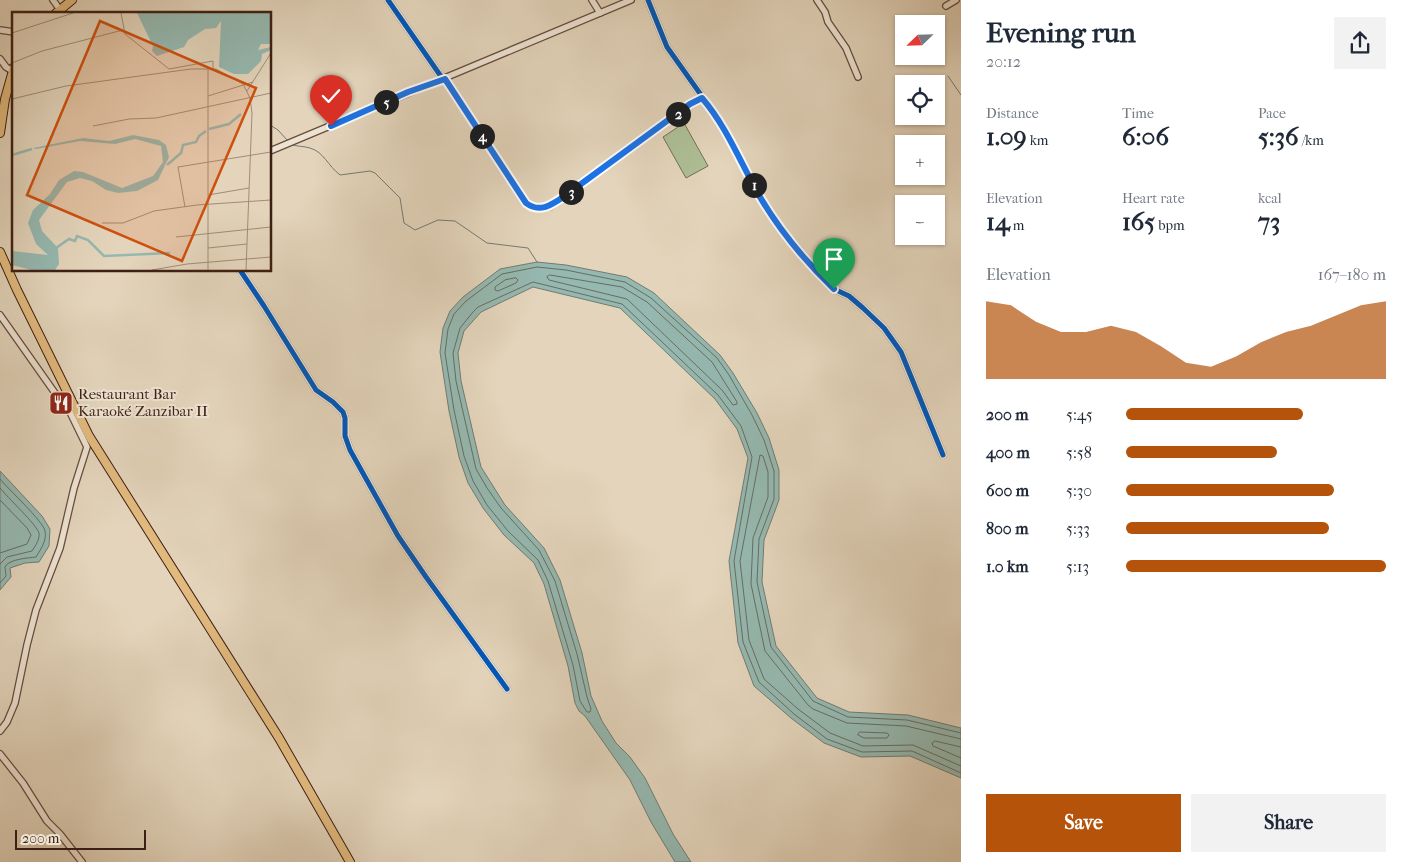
<!DOCTYPE html>
<html lang="en">
<head>
<meta charset="utf-8">
<style>
  body { margin:0; font-family:"IM FELL French Canon",serif; background:#f2f2f3; color:#1f2937; height:100vh; display:flex; flex-direction:column; font-size:19px; white-space:nowrap }
  * { box-sizing:border-box; margin:0 }
  p { font-size:16px; color:#747a83 }
  .icon { flex:none; width:28px; height:28px; fill:none; stroke:currentColor; stroke-width:2; stroke-linecap:round; stroke-linejoin:round }
  .map { position:relative; flex:1; overflow:hidden }
  .drawer { display:flex; flex-direction:column; background:#fff; width:450px }
  .drawer>* { flex:none }
  .needle { width:32px; rotate:247deg }
  .fabs { position:absolute; left:895px; top:15px; display:grid; gap:10px }
  .fabs a { display:grid; place-items:center; width:50px; height:50px; border-radius:0px; background:#fff; box-shadow:0 1px 4px #0004; font-size:25px }
  .scale { position:absolute; left:15px; bottom:12px; width:131px; box-sizing:border-box; padding-left:5px; border:2px solid #3d1f13; border-top:0; font-size:14px; line-height:18px; white-space:nowrap; color:#3d1f13; -webkit-text-stroke:4px #ede3d3; paint-order:stroke }
  .pin { position:absolute; display:grid; place-items:center; width:42px; height:42px; color:#fff; margin:-51px -21px; border-radius:50% 50% 50% 0; rotate:-45deg; box-shadow:0 0 5px #0007 }
  .pin .icon { rotate:45deg }
  .km { position:absolute; width:25px; height:25px; margin:-12px; border-radius:50%; background:#222; color:#fff; font-size:14px; line-height:25px; text-align:center }
  .round { display:grid; place-items:center; flex:none; width:52px; height:52px; border-radius:0px; background:#f2f2f3 }
  .head { display:flex; align-items:center; justify-content:space-between; height:85px; padding:0 25px }
  h1 { font-size:28px; font-weight:700; line-height:38px }
  .metrics { display:grid; grid-template-columns:repeat(3,1fr); gap:8px; height:85px; padding:5px 25px }
  .metrics div { display:grid; align-content:center }
  .metrics b { font-size:25px; font-weight:700 }
  .metrics small { font-size:14px; font-weight:400 }
  .metrics p { font-size:14px }
  .chart { height:140px; padding:10px 25px }
  .chart p { display:flex; justify-content:space-between }
  .chart svg { width:100%; height:90px; margin-top:5px; fill:#b45309; opacity:.7 }
  .button { display:flex; gap:10px; margin-top:auto; padding:10px 25px }
  .button a { flex:1; height:58px; border-radius:0px; background:#b45309; color:#fff; font-size:20px; font-weight:700; line-height:58px; text-align:center }
  .button a+a { background:#f2f2f3; color:#1f2937 }
  ul { padding:0 25px; list-style:none; font-size:16px }
  li { display:grid; grid-template-columns:80px 60px 1fr; align-items:center; height:38px }
  li i { height:12px; border-radius:6px; background:#b45309 }
  main { display:flex; flex:1; min-height:0 }
  .map>svg:first-child { display:block }
  .green { fill:#adbe95; stroke:#756e54 }
  .water { fill:#95b8b0; stroke:#727b71 }
  .lines { fill:none; stroke-linecap:round; stroke-linejoin:round }
  .shore { stroke:#696c62; stroke-width:1 }
  .stream { stroke:#727b71; stroke-width:1 }
  .minor-casing { stroke:#664c3d; stroke-width:8 }
  .major-casing { stroke:#3d1f13; stroke-width:10 }
  .minor { stroke:#ede3d3; stroke-width:5.5 }
  .major { stroke:#e2ba7e; stroke-width:8 }
  .cycleway-casing { stroke:#ede3d3; stroke-width:8 }
  .cycleway { stroke:#0057b8; stroke-width:5 }
  .route-casing { stroke:#fff; stroke-width:10 }
  .route { stroke:#1a73e8; stroke-width:6 }
  .labels { text-anchor:middle; stroke-width:4; stroke-linejoin:round; paint-order:stroke }
  .poi-label { font-size:15px; fill:#3d1f13; stroke:#ede3d3; text-anchor:start }
  .inset-river { fill:none; stroke:#95b8b0; stroke-width:2.5 }
  .inset-road { fill:none; stroke:#a18c78; stroke-width:1 }
  .view { fill:#ce500d; fill-opacity:0.15; stroke:#ce500d; stroke-width:2.5 }
  .inset-edge { fill:none; stroke:#3d1f13; stroke-width:2.5 }
</style>
</head>
<body>
<main>
<div class="map">
<svg width="961" height="862" viewBox="0 0 961 862">
  <rect width="100%" height="100%" fill="#e3d4bb"/>
  <filter id="stains"><feTurbulence type="fractalNoise" baseFrequency=".004" numOctaves="4"/><feColorMatrix values="0 0 0 0 .2 0 0 0 0 .09 0 0 0 0 .02 0 0 0 .5 -.17"/></filter>
  <radialGradient id="worn" r=".72"><stop offset=".6" stop-color="#630" stop-opacity="0"/><stop offset="1" stop-color="#630" stop-opacity=".3"/></radialGradient>
  <polygon class="green" points="684,123 708,166 686,178 663,137"/>
  <g class="water">
    <polygon points="537,262 566,265 627,277 654,293 720,355 733,373 757,413 769,438 779,470 779,500 764,540 762,582 776,646 817,698 849,712 908,715 961,728 961,778 910,756 861,757 824,743 791,718 754,686 738,643 729,561 748,458 737,429 715,399 620,308 533,287 481,312 464,331 458,353 461,381 481,467 505,505 544,548 560,580 582,653 591,696 602,721 616,743 630,757 645,778 673,834 691,862 675,862 651,822 630,780 585,716 579,711 575,703 568,666 544,584 534,563 504,535 483,508 468,483 459,457 449,411 440,352 443,328 450,311 463,297 500,269"/>
    <polygon points="0,471 42,516 50,529 49,546 39,562 25,563 10,568 11,577 0,590"/>
  </g>
  <g class="lines">
    <g class="shore">
      <polygon points="550,275 622,287 647,302 712,362 737,402 737,404 733,405 722,390 627,299 549,280 547,277"/>
      <polygon points="516,278 518,280 516,283 498,291 495,290 495,287 505,280"/>
      <path d="M0 479C8 489 43 521 45 531 47 540 41 549 36 557 29 558 8 559 5 567 5 568 6 575 6 576L0 583"/>
      <path d="M0 488C7 497 37 525 39 533 40 540 35 546 32 551L7 557 0 564"/>
      <polyline points="0,500 27,528 31,535 27,544 0,553"/>
      <polygon points="860,732 887,733 889,735 887,738 864,738 858,735"/>
      <polyline points="961,733 907,720 848,717 813,701 771,647 757,582 759,539 774,499 774,471 764,440 752,415 729,375 717,358 651,298 625,282 566,270 537,267 502,274 466,301 454,314 448,329 445,353 454,410 464,456 473,481 487,505 508,531 538,560 548,581 573,665 580,701 587,712 590,712 591,709 587,697 577,654 555,581 539,550 501,508 487,488 476,469 456,381 453,353 460,328 473,312 478,307 533,282 622,304 718,395 741,426 752,457 734,561 743,642 759,682 794,714 827,739 862,752 912,751 961,773"/>
      <polyline points="961,739 906,726 847,723 813,709 808,705 765,651 751,584 753,538 768,497 768,472 763,456 760,455 740,561 749,640 764,679 798,709 830,733 863,746 913,745 961,766"/>
      <polyline points="961,747 935,741 932,743 933,746 961,758"/>
    </g>
    <g class="stream">
      <polyline points="948,76 961,95"/>
      <polyline points="270,125 278,130 288,141"/>
      <path d="M290 144C297 147 304 146 310 148 324 152 328 166 340 175L370 171 375 173 400 198 404 223 415 230 438 220 455 221 487 243 528 248 537 262"/>
    </g>
    <g class="minor-casing">
      <g id="minor">
        <polyline points="53,0 63,14"/>
        <polyline points="388,0 440,75 445,79 525,203 532,207 549,207 690,105 702,98"/>
        <polyline points="592,0 600,13"/>
        <polyline points="648,0 667,47 711,109 734,147 760,197 782,231 828,283 834,289 849,296 863,308 884,328 901,352 943,455"/>
        <polyline points="817,0 825,12 828,22 846,48 858,77"/>
        <polyline points="946,6 956,0"/>
        <polyline points="0,30 14,32"/>
        <polyline points="0,59 6,67 14,72"/>
        <polyline points="270,151 631,0"/>
        <polyline points="240,270 264,306 316,390 333,402 343,412 345,418 345,436 350,450 398,536 426,577 507,689"/>
        <polyline points="0,315 55,393 68,408 87,447 74,488 60,548 36,610 27,645 15,703 7,722 0,731"/>
        <polyline points="0,754 23,783 47,821 60,834 82,862"/>
      </g>
    </g>
    <g class="major-casing">
      <g id="major">
        <polyline points="55,14 72,0"/>
        <polyline points="0,133 5,99 14,67"/>
        <polyline points="0,252 17,290 89,436 279,738 350,862"/>
      </g>
    </g>
    <use href="#minor" class="minor"/>
    <use href="#major" class="major"/>
    <g class="cycleway-casing">
      <g id="cycleway">
        <polyline points="388,0 440,75 445,79 525,203 532,207 549,207 690,105 702,98"/>
        <polyline points="648,0 667,47 711,109 734,147 760,197 782,231 828,283 834,289 849,296 863,308 884,328 901,352 943,455"/>
        <polyline points="240,270 264,306 316,390 333,402 343,412 345,418 345,436 350,450 398,536 426,577 507,689"/>
      </g>
    </g>
    <use href="#cycleway" class="cycleway"/>
  </g>
  <g class="lines">
    <g class="route-casing">
      <path id="route" d="M331 126 408 92 445 79 526 203C540 214 553 204 566 195L690 104 702 98C727 127 741 164 760 197 780 231 806 262 834 289"/>
    </g>
    <use href="#route" class="route"/>
  </g>
  <defs>
    <g id="restaurant-square" transform="scale(1.25)"><rect x="-9" y="-9" width="18" height="18" rx="4" fill="#8f2418" stroke="#ede3d3"/><path d="M-5-6h1v4h1v-4h1v4h1v-4h1v5L-1.5 .5V6h-2V.5L-5-1ZM5-6V6H3V1.5H1.5Q1.5-4 5-6Z" fill="#fff"/></g>
  </defs>
  <g fill-rule="evenodd">
    <use href="#restaurant-square" x="61" y="403"/>
  </g>
  <g class="labels">
    <g class="poi-label">
      <text x="78" y="399">Restaurant Bar<tspan x="78" dy="17">Karaoké Zanzibar II</tspan></text>
    </g>
  </g>
  <g transform="translate(12 12)">
    <rect width="259" height="259" fill="#e3d4bb"/>
    <path d="M125 1H259V32H249L246 38 259 35V38L250 42 249 49 236 62H222L207 55 209 9 204 16 193 17 176 28 172 35 145 44 140 39 141 34ZM121 123 147 128 154 133 157 145 146 168 125 179 106 181 94 178 80 169 68 166 55 170 27 208 30 219 46 236 47 252 43 258H19L0 253V239L36 243 24 232 16 211 21 198 38 182 47 168 62 159 71 160 110 176 141 164 151 150 149 134 123 127 103 132 68 129 24 137 21 136 71 126 97 129Z" fill="#95b8b0"/>
    <path class="inset-river" d="M197 117 217 112 229 102M0 143 20 137M155 153 169 141 171 133 184 130 187 124 194 119M44 236 57 227 63 229 65 224 76 228 92 244 158 241"/>
    <path class="inset-road" d="M109 1 113 22 157 57 201 49V56M0 21 61 1M0 51 30 39 111 18M235 79 259 41M196 84 241 70M0 87 54 74 179 57H204L231 72 238 86 240 101 234 258M81 114 117 107 144 106 259 81M196 183 237 176M173 195 166 155 259 140M90 211H111L142 199 185 193 259 188M164 225 259 215M196 236 235 232M140 258 175 252 259 245M196 258V56"/>
    <path class="view" d="M88 9 244 76 170 249 15 183Z"/>
    <rect width="259" height="259" class="inset-edge"/>
  </g>
  <rect width="100%" height="100%" filter="url(#stains)"/>
  <rect width="100%" height="100%" fill="url(#worn)"/>
</svg>
<div class="fabs">
<a><svg class="needle" viewBox="-14 -14 28 28"><path d="M0-13l5 13h-10z" fill="#e53935"/><path d="M0 13l5-13h-10z" fill="#747a83"/></svg></a>
<a><svg class="icon" aria-label="locate" viewBox="0 0 24 24"><circle cx="12" cy="12" r="6"/><path d="M12 2v4M12 18v4M2 12h4M18 12h4"/></svg></a>
<a>+</a>
<a>−</a>
</div>
<div class="scale">200 m</div>
<div class="pin" style="left:834px;top:289px;background:#1e9e55"><svg class="icon" aria-label="arrive" viewBox="0 0 24 24"><path d="M6 21V4h12l-3 4 3 4H6"/></svg></div>
<div class="pin" style="left:331px;top:126px;background:#d93025"><svg class="icon" aria-label="check" viewBox="0 0 24 24"><path d="M5 12l5 5 9-10"/></svg></div>
<b class="km" style="left:754px;top:185px">1</b>
<b class="km" style="left:678px;top:114px">2</b>
<b class="km" style="left:571px;top:192px">3</b>
<b class="km" style="left:482px;top:136px">4</b>
<b class="km" style="left:386px;top:102px">5</b>
</div>
<section class="drawer">
<div class="head"><div><h1>Evening run</h1><p>20:12</p></div><a class="round"><svg class="icon" aria-label="share" viewBox="0 0 24 24"><path d="M12 15V3M7 8l5-5 5 5M5 13v7h14v-7"/></svg></a></div>
<div class="metrics">
<div><p>Distance</p><b>1.09<small> km</small></b></div>
<div><p>Time</p><b>6:06</b></div>
<div><p>Pace</p><b>5:36<small> /km</small></b></div>
</div>
<div class="metrics">
<div><p>Elevation</p><b>14<small> m</small></b></div>
<div><p>Heart rate</p><b>165<small> bpm</small></b></div>
<div><p>kcal</p><b>73</b></div>
</div>
<div class="chart"><p><span>Elevation</span>167–180 m</p>
<svg viewBox="0 0 160 44" preserveAspectRatio="none"><path d="M0 44V6L10 8L20 16L30 21L40 21L50 18L60 21L70 28L80 36L90 38L100 33L110 26L120 21L130 18L140 13L150 8L160 6V44z"/></svg>
</div>
<ul>
<li><b>200 m</b>5:45<i style="width:68%"></i></li>
<li><b>400 m</b>5:58<i style="width:58%"></i></li>
<li><b>600 m</b>5:30<i style="width:80%"></i></li>
<li><b>800 m</b>5:33<i style="width:78%"></i></li>
<li><b>1.0 km</b>5:13<i style="width:100%"></i></li>
</ul>
<div class="button"><a>Save</a><a>Share</a></div>
</section>
</main>
</body>
</html>
